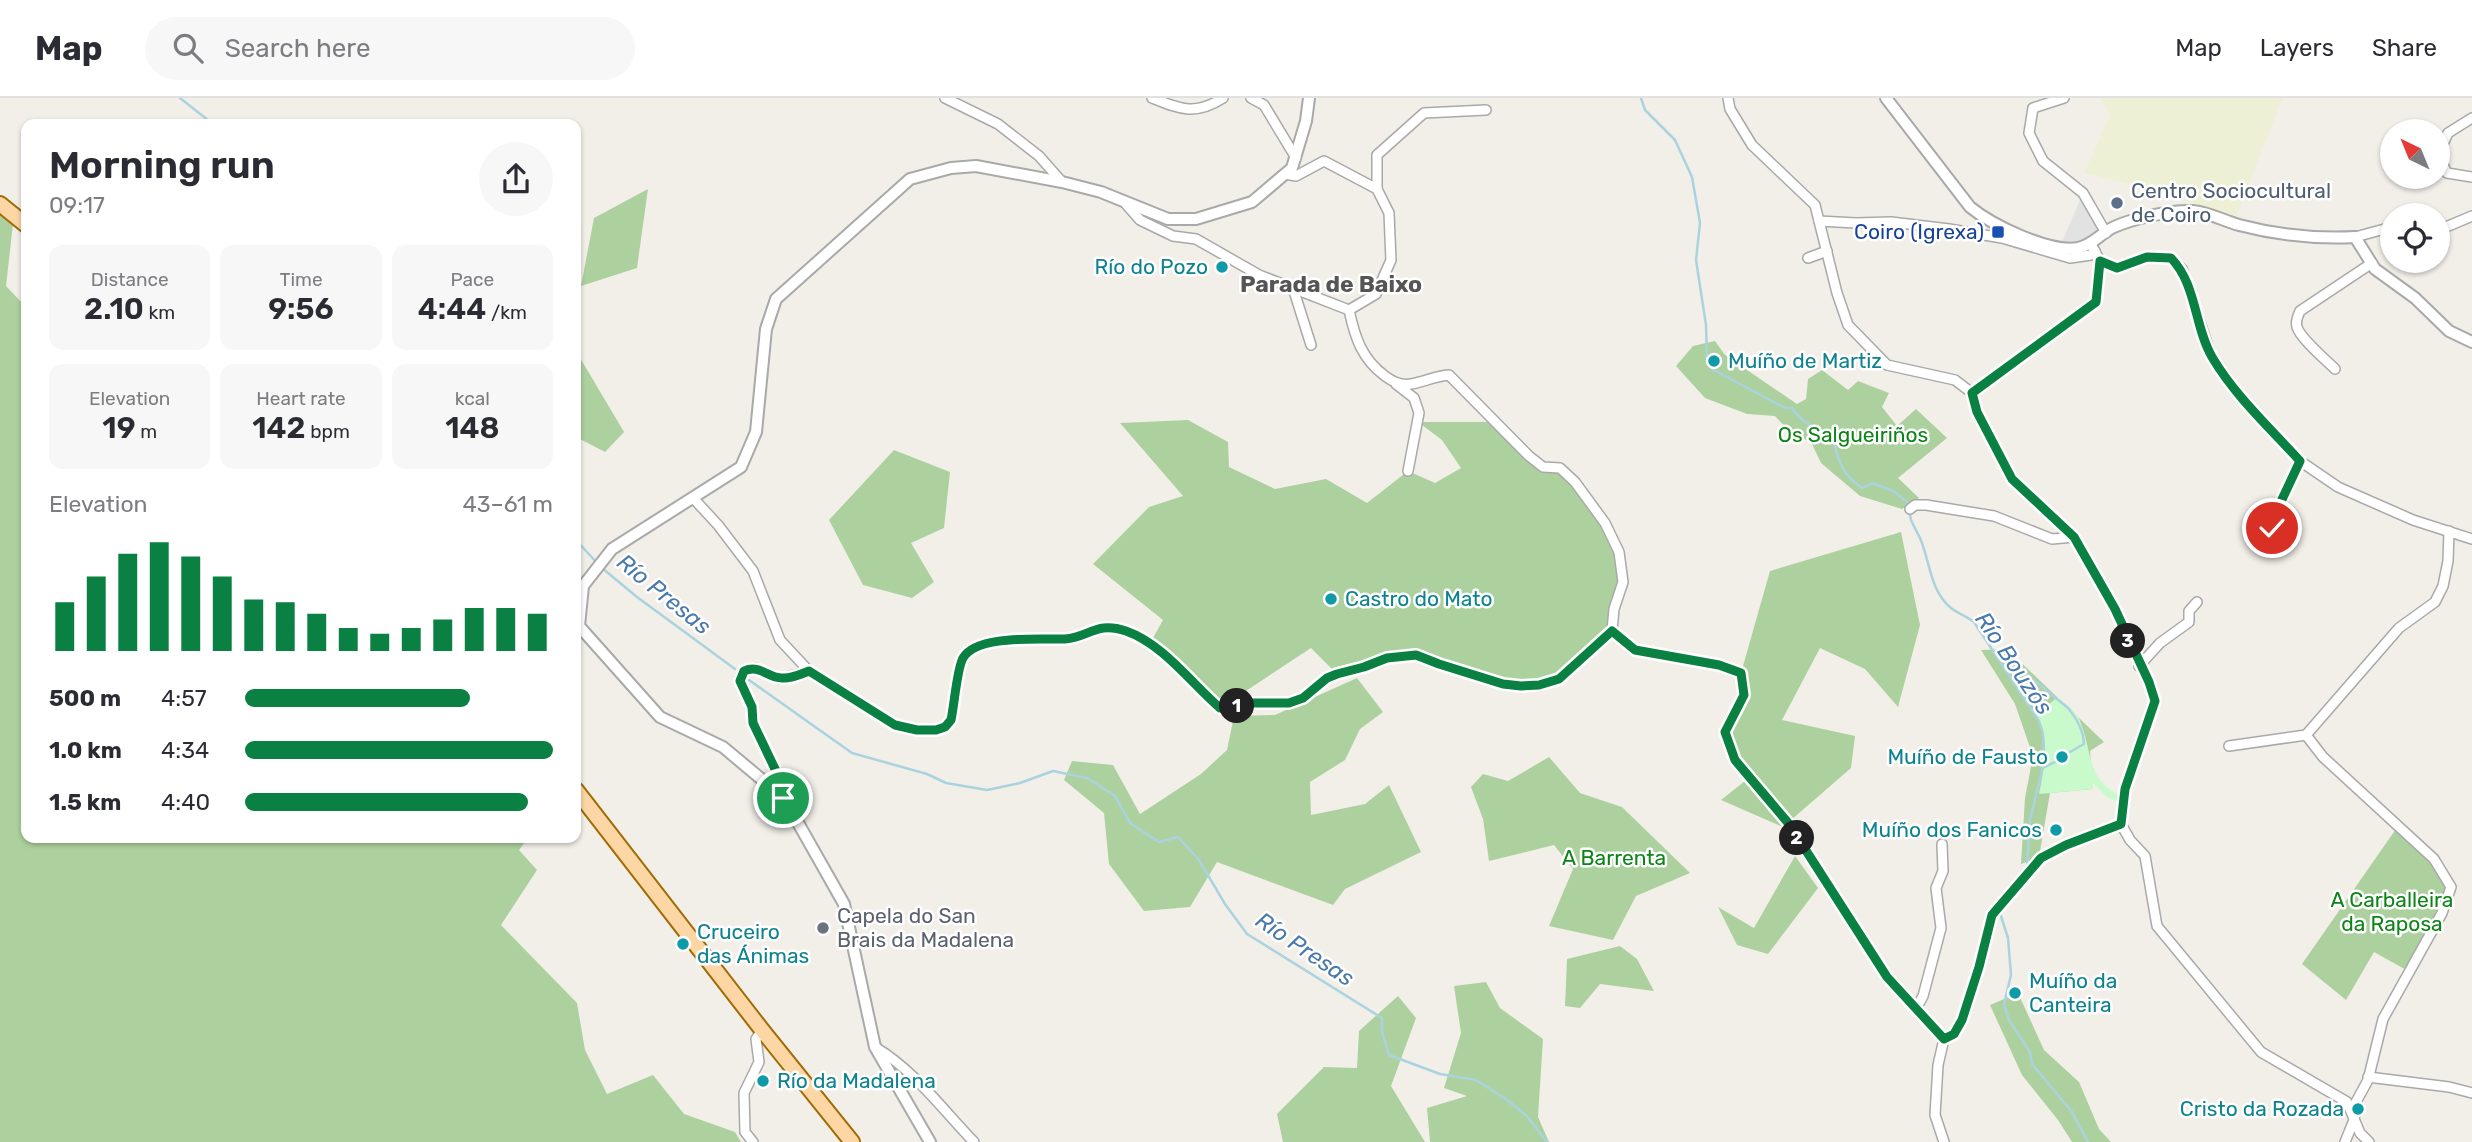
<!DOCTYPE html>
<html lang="en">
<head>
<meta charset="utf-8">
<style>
  body { margin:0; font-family:Rubik,sans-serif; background:#f7f7f7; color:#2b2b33; height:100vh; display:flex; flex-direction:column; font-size:26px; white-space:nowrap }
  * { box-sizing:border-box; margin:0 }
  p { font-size:23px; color:#7c7c81 }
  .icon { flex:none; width:38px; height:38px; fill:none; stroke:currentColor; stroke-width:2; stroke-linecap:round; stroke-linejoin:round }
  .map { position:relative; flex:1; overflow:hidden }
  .details { position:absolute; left:21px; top:21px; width:560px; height:724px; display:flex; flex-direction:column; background:#fff; border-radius:14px; box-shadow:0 2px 5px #0004 }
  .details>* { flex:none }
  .needle { width:46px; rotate:317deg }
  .buttons { position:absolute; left:2380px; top:21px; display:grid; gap:14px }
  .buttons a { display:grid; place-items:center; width:70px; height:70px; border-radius:50%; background:#fff; box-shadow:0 2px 5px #0004; font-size:35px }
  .pin { position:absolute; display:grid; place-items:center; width:60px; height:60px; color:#fff; margin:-30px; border:4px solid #fff; border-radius:50%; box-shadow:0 2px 7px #0007 }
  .km { position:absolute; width:35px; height:35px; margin:-18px; border-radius:50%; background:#222; color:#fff; font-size:19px; line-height:35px; text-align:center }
  .round { display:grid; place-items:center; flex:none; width:74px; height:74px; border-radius:37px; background:#f7f7f7 }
  .headline { display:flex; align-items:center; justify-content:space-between; height:119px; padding:0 28px }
  h1 { font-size:38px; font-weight:600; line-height:52px }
  .stats { display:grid; grid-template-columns:repeat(3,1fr); gap:10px; height:119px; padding:7px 28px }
  .stats div { display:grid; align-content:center; border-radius:14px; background:#f7f7f7; text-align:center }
  .stats b { font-size:30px; font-weight:600 }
  .stats small { font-size:19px; font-weight:400 }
  .stats p { font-size:19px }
  .chart { height:196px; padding:14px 28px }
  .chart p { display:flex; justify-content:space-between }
  .chart svg { width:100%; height:126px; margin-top:7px; stroke:#0b8043; stroke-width:6 }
  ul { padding:0 28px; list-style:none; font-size:23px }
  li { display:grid; grid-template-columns:112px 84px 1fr; align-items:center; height:52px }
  li i { height:18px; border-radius:9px; background:#0b8043 }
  header { display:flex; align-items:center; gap:42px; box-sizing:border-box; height:98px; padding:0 35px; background:#fff; border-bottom:2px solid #e1e1e2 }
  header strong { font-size:33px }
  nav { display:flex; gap:38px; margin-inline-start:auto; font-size:24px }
  .search { width:490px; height:63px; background:#f7f7f7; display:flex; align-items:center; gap:18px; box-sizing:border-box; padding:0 24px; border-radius:38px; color:#7c7c81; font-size:26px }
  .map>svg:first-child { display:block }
  .farmland { fill:#eef0d5 }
  .forest { fill:#add19e }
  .park { fill:#c8facc }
  .parking { fill:#e2e2e2 }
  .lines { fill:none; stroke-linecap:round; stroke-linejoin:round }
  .stream { stroke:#aad3df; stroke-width:2.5 }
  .minor-casing { stroke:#a9a9a9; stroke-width:12 }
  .tertiary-casing { stroke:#a9a9a9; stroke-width:14 }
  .primary-casing { stroke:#a06b00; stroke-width:18 }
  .minor { stroke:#fff; stroke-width:9 }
  .tertiary { stroke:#fff; stroke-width:10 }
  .primary { stroke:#fcd6a4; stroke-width:14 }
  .route-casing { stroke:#fff; stroke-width:14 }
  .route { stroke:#0b8043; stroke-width:9 }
  .service-dot { fill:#5c6f8a; stroke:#fff; stroke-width:2.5 }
  .transit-dot { fill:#1a4fb4; stroke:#fff; stroke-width:2.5 }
  .culture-dot { fill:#0f9aa8; stroke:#fff; stroke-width:2.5 }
  .worship-dot { fill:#6b7280; stroke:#fff; stroke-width:2.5 }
  .labels { text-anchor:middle; stroke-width:5; stroke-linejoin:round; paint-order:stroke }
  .service-label { font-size:21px; fill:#4e5e75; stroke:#fff; text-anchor:start }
  .transit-label { font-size:21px; fill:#164399; stroke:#fff; text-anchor:end }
  .culture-label { font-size:21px; fill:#0d838f; stroke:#fff; text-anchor:start }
  .park-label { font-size:21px; fill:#0c8416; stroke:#fff }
  .worship-label { font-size:21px; fill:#5b616d; stroke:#fff; text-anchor:start }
  .neighbourhood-label { font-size:23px; font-weight:bold; fill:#555; stroke:#fff }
  .water-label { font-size:23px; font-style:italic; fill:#4a7aab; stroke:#fff }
</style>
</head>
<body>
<header>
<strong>Map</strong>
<div class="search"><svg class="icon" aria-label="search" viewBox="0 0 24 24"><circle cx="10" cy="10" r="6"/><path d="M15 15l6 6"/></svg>Search here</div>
<nav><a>Map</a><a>Layers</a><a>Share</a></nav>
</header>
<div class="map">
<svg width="2472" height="1044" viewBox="0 0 2472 1044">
  <rect width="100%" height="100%" fill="#f2efe9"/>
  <polygon class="farmland" points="2100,0 2283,0 2234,123 2171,97 2084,75 2110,18"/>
  <g class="forest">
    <polygon points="648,91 637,170 581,188 594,120"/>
    <polygon points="0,117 13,126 6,188 26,209 26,740 528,740 519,752 537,772 501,827 577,905 585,952 607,996 653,977 684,1016 735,1034 741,1044 0,1044"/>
    <polygon points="1715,243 1725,257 1797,306 1806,301 1808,281 1822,272 1848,292 1858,283 1889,295 1882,309 1897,328 1916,311 1947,340 1898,380 1919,400 1902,411 1860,398 1821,365 1811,344 1792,336 1775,318 1747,316 1705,300 1676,268 1693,248"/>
    <polygon points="576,253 624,334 605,354 576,339"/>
    <polygon points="1188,322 1228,344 1229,369 1275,391 1326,381 1367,405 1408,373 1435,385 1461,370 1442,342 1418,324 1497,324 1543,369 1560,370 1575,384 1619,454 1623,484 1612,533 1559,581 1521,588 1416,557 1337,576 1311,550 1220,610 1149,547 1163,522 1093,466 1149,409 1183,398 1120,325"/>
    <polygon points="894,352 950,374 944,430 911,445 934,484 912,500 863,487 829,422"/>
    <polygon points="1901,434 1920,527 1898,609 1865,571 1820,550 1782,622 1855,638 1851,670 1783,729 1721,702 1750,679 1735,662 1725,634 1744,597 1741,575 1770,473"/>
    <polygon points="2007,551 2104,644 2090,653 2093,691 2050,695 2039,759 2021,766 2025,700 2033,658 2015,606 1981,552"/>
    <polygon points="1357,580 1383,614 1360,631 1345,662 1310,684 1311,717 1365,706 1389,687 1421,754 1345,791 1333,807 1217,764 1190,809 1144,813 1109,766 1104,715 1064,682 1072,663 1113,667 1140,716 1201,676 1227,652 1234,618 1275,617"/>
    <polygon points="1549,659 1580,695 1622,709 1690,775 1636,798 1613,842 1549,828 1573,771 1554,747 1489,763 1483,721 1471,689 1483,676 1508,683"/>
    <polygon points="2398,728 2434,761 2451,789 2408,873 2374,854 2346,902 2302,866"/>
    <polygon points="1795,758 1818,790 1768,856 1737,847 1718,809 1754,830"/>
    <polygon points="1620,848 1637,861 1654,893 1600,886 1580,910 1565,908 1567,861"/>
    <polygon points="1486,884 1500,910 1543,941 1538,1019 1549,1044 1430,1044 1427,1010 1467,998 1444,990 1461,935 1454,888"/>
    <polygon points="2018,895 2044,952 2079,984 2099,1031 2111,1044 2072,1044 2058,1022 2022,977 1990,907"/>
    <polygon points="1398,898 1416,920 1391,988 1425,1044 1283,1044 1277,1016 1324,969 1357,970 1359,933"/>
  </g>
  <path class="park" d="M2058 599C2066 606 2076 613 2080 623 2093 655 2086 684 2124 699L2123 707 2107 699 2093 685V691L2039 696C2044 671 2051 639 2036 616Z"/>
  <polygon class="parking" points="2083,95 2106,135 2091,146 2059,151"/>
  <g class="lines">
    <g class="stream">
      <polyline points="180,0 213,26"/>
      <path d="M1641 0 1645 12 1675 42 1692 79 1700 125 1696 162 1706 227 1707 261 1712 271 1785 310H1792C1800 323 1818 333 1832 339 1839 364 1841 375 1862 390L1873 385 1895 394 1908 405C1910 424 1912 424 1920 440 1930 463 1930 493 1951 510 1957 515 1966 518 1974 524L2039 623 2043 636 2044 665 2030 722 2027 768 2009 790"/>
      <polyline points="576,442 597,465"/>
      <polyline points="602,470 637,499 735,571"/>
      <path d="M1999 560 2013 565 2068 610C2077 621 2083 631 2084 646L2070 654"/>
      <polyline points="749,582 852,655 927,676 946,685 987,692 1020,685 1053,673 1087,680 1115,698 1130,725 1159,744 1178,739 1199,762 1225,806 1247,836 1382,920 1382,934 1389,957 1440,976 1476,982 1507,1002 1527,1018 1547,1044"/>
      <polyline points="2043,670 2059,662"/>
      <polyline points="2000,815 2008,840 2011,877 2004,906 2009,922 2030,954 2032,966 2072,1014 2088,1044"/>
    </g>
    <g class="minor-casing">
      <g id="minor">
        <polyline points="945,0 998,26 1039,58 1062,84"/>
        <path d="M1152 0C1180 11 1195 18 1223 0"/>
        <polyline points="1251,0 1264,7 1296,60"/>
        <polyline points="1728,0 1730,11 1752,47 1815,107 1837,195 1848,227 1887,267 1955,282 1972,295"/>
        <polyline points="2064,0 2033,10 2029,35 2043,63 2083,95 2106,135"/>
        <polyline points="2438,57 2448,35 2472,20"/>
        <polyline points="2438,57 2447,75 2472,79"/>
        <polyline points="1285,76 1296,78 1324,63 1377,91 1389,115 1391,162 1376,196 1349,212"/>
        <polyline points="1377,91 1377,57 1424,15 1486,12"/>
        <path d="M1126 106 1140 122 1173 138 1196 141 1259 177 1349 212C1355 240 1362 261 1385 278 1393 284 1401 288 1411 286 1424 284 1435 278 1449 277L1529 358 1543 369 1560 370 1575 384 1605 425 1619 454 1623 484 1614 511 1612 533 1635 552 1719 567 1741 575 1744 597 1725 634 1735 662 1789 726 1887 879 1944 941"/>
        <polyline points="1819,123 1856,125 1891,124 1949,131 2002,140 2070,160 2091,157 2095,153"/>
        <polyline points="2438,129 2446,129 2472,118"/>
        <polyline points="2355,139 2392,129"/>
        <polyline points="2091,146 2100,163 2096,204 1972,295 1977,314 2012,381 2074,439 2115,511 2149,584 2155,603 2125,691 2121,726 2130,742 2145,758 2157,828 2261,954 2347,1004 2360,1035 2369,1044"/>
        <polyline points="1808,160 1827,153"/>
        <polyline points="2100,163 2117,170 2147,159 2171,160 2182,171 2211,257 2237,295 2300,363 2338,389 2413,422 2472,441"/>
        <polyline points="1293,190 1311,247"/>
        <path d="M2335 271C2326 262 2300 240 2297 229 2295 223 2298 218 2300 213L2372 165"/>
        <polyline points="1396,286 1414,300 1419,315 1408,373"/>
        <path d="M693 400 718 427 753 473 780 542 809 573 895 627 917 632H936L945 629 951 622C954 609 957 570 963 560 977 536 1040 542 1065 541 1090 540 1095 522 1126 533 1164 547 1191 584 1220 610L1253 605H1288L1303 600 1327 580 1337 576 1364 569 1387 560 1416 557 1439 566 1504 586 1521 588H1539L1559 581 1612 533"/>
        <polyline points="1910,411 1915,407 1926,407 1994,418 2052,441 2074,439"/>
        <polyline points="2272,430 2279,410 2300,363"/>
        <polyline points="2139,568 2160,545 2189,524 2189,513 2197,504"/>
        <polyline points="2306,637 2323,659 2434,761 2451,789 2442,815 2383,921 2368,982 2356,1004 2354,1022 2345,1044"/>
        <polyline points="2306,637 2399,530 2435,504 2443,488 2448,463 2449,433"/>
        <polyline points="2229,648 2306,637"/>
        <polyline points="784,700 776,673 753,625 752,609 740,583 741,578 744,573 755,570 780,581 809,573"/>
        <polyline points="1916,911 1923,898 1941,830 1936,790 1943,773 1942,746"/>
        <polyline points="1944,941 1954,936 1962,922 1979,869 1992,817 2041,760 2066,747 2121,726"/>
        <path d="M875 949C915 973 942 1011 974 1044"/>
        <polyline points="2368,979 2449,989 2472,995"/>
        <polyline points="753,1044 745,1034 744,995 759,964 756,941 762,932"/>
        <polyline points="1944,1044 1935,1017 1938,967 1944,941"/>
      </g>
    </g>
    <g class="tertiary-casing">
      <g id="tertiary">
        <path d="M1886 0 1970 109C1992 127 2049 155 2078 150 2093 147 2101 135 2114 129 2134 120 2171 112 2193 113 2208 114 2224 123 2239 127 2277 137 2316 141 2355 139L2375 171 2415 200 2449 233 2472 244"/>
        <polyline points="930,1044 875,949 844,806 784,700 723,649 660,619 579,528 583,488 612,451 741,369 756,334 766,231 776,201 910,81 951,70 976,68 1062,84 1101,94 1168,121 1196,121 1252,104 1292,70 1306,23 1309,0"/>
      </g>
    </g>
    <g class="primary-casing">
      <g id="primary">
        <polyline points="0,106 26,127"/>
        <polyline points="576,692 762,932 852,1044"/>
      </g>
    </g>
    <use href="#minor" class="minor"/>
    <use href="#tertiary" class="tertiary"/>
    <use href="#primary" class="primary"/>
  </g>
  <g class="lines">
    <g class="route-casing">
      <path id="route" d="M783 700 776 673 753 625 752 609 740 583 744 573C760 566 767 580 782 580 791 581 801 576 809 573L895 627 917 632H936L945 629 951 622C954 609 957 570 963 560 977 536 1040 542 1065 541 1090 539 1096 523 1126 533 1163 546 1191 585 1220 610L1254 605H1289L1303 600 1327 580 1337 576 1364 569 1387 560 1416 557 1439 566 1503 586 1521 588 1539 587 1559 581 1612 533 1635 552 1719 567 1741 575 1744 597 1725 634 1735 662 1789 726 1887 879 1944 941 1954 936 1962 922 1979 869 1992 817 2041 760 2066 747 2121 726 2125 691 2155 603 2149 584 2115 511 2074 439 2012 381 1977 314 1972 295 2096 204 2100 163 2117 170 2147 159 2171 160C2197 187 2194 228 2212 259 2235 298 2270 330 2300 363L2278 410 2272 430"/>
    </g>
    <use href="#route" class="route"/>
  </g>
  <circle class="service-dot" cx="2117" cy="105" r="7"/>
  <rect class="transit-dot" x="1991" y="127" width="14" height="14" rx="3.5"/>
  <g class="culture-dot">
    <circle cx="1222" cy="169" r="7"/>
    <circle cx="1714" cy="263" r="7"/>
    <circle cx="1331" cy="501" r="7"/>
    <circle cx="2062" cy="659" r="7"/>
    <circle cx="2056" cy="732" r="7"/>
    <circle cx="683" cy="846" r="7"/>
    <circle cx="2015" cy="895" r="7"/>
    <circle cx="763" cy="983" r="7"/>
    <circle cx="2358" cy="1011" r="7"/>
  </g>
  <circle class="worship-dot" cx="823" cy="830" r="7"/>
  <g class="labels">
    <g class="service-label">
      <text x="2131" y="100">Centro Sociocultural<tspan x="2131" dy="24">de Coiro</tspan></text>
    </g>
    <g class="transit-label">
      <text x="1984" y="141">Coiro (Igrexa)</text>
    </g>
    <g class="culture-label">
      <text x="1208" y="176" text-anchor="end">Río do Pozo</text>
      <text x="1728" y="270">Muíño de Martiz</text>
      <text x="1345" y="508">Castro do Mato</text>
      <text x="2048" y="666" text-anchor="end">Muíño de Fausto</text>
      <text x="2042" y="739" text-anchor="end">Muíño dos Fanicos</text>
      <text x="697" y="841">Cruceiro<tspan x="697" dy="24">das Ánimas</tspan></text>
      <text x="2029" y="890">Muíño da<tspan x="2029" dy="24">Canteira</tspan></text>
      <text x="777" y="990">Río da Madalena</text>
      <text x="2344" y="1018" text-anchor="end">Cristo da Rozada</text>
    </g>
    <g class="park-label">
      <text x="1853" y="344">Os Salgueiriños</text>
      <text x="1614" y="767">A Barrenta</text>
      <text x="2392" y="809">A Carballeira<tspan x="2392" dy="24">da Raposa</tspan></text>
    </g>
    <g class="worship-label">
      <text x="837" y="825">Capela do San<tspan x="837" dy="24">Brais da Madalena</tspan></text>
    </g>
    <g class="neighbourhood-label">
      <text x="1331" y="194">Parada de Baixo</text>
    </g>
    <g class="water-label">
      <text transform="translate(664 496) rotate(39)" y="8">Río Presas</text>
      <text transform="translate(2014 565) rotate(56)" y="8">Río Bouzós</text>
      <text transform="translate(1305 851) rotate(34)" y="8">Río Presas</text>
    </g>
  </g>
</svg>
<div class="buttons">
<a><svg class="needle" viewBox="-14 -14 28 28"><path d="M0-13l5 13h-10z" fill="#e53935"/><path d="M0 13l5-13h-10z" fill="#7c7c81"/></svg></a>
<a><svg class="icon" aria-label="locate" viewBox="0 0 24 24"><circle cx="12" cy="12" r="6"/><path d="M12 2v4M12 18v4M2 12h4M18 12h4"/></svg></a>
</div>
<div class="pin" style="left:783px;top:700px;background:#1e9e55"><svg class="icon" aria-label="arrive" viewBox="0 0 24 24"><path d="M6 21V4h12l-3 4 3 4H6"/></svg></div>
<div class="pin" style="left:2272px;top:430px;background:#d93025"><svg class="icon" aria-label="check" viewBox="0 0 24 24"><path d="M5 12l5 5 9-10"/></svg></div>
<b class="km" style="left:1237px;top:608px">1</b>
<b class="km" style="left:1797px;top:740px">2</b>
<b class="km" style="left:2128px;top:543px">3</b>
<section class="details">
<div class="headline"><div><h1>Morning run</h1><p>09:17</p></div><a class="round"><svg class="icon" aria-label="share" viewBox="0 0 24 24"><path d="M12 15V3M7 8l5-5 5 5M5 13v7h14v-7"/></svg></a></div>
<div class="stats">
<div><p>Distance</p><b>2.10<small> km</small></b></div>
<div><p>Time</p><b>9:56</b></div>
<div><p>Pace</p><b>4:44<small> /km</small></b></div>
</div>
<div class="stats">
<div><p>Elevation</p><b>19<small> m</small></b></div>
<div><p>Heart rate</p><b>142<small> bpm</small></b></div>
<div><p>kcal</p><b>148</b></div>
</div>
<div class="chart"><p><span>Elevation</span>43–61 m</p>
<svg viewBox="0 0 160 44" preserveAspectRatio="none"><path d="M5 44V27M15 44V18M25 44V10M35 44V6M45 44V11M55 44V18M65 44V26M75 44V27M85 44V31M95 44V36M105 44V38M115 44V36M125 44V33M135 44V29M145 44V29M155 44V31"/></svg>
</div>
<ul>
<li><b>500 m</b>4:57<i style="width:73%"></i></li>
<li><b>1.0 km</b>4:34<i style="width:100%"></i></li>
<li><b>1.5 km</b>4:40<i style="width:92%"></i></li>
</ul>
</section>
</div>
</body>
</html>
